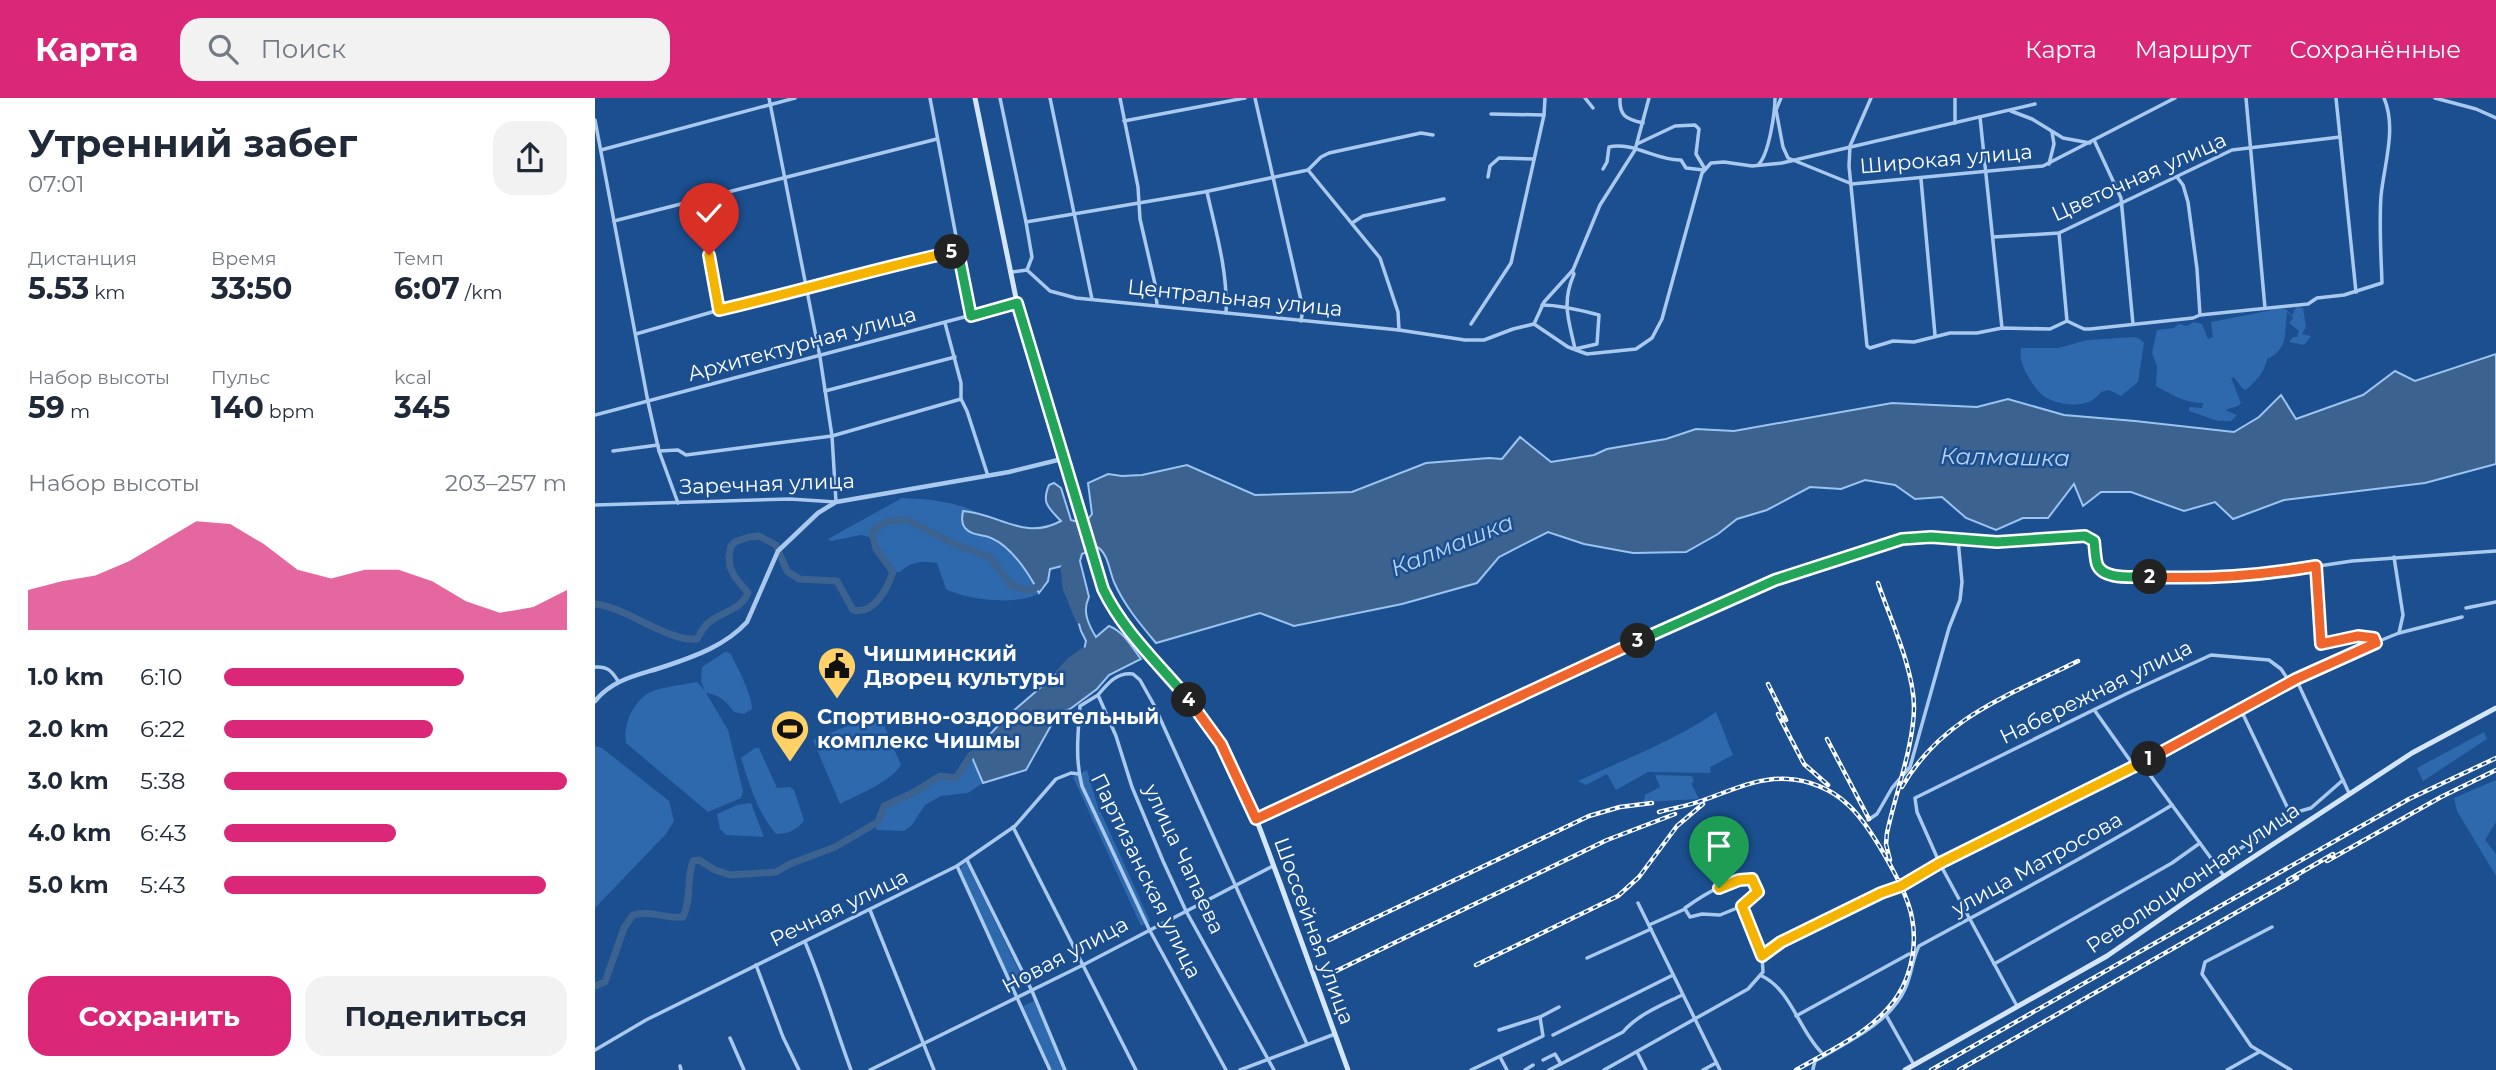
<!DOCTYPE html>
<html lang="ru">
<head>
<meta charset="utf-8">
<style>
  body { margin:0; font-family:Montserrat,sans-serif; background:#f2f2f3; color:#1f2937; height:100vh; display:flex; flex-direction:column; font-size:26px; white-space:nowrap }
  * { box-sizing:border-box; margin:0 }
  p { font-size:23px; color:#747a83 }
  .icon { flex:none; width:38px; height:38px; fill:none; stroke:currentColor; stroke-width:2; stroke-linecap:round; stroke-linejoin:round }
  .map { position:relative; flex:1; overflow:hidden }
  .panel { display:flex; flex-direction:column; background:#fff; width:595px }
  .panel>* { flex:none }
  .pin { position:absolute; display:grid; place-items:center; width:60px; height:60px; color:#fff; margin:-72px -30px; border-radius:50% 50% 50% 0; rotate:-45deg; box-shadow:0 0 7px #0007 }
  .pin .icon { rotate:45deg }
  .km { position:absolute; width:35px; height:35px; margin:-18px; border-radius:50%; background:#222; color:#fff; font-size:19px; line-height:35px; text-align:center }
  .round { display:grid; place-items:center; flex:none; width:74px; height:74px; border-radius:21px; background:#f2f2f3 }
  .summary { display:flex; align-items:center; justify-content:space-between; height:119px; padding:0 28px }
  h1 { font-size:38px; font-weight:700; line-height:52px }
  .figures { display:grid; grid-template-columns:repeat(3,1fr); gap:10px; height:119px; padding:7px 28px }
  .figures div { display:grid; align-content:center }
  .figures b { font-size:30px; font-weight:700 }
  .figures small { font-size:19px; font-weight:400 }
  .figures p { font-size:19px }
  .chart { height:196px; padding:14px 28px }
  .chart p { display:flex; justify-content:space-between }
  .chart svg { width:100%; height:126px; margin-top:7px; fill:#db2777; opacity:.7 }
  .primary-button { display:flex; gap:14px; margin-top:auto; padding:14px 28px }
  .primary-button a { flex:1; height:80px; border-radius:21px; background:#db2777; color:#fff; font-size:28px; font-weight:700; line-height:80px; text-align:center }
  .primary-button a+a { background:#f2f2f3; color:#1f2937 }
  ul { padding:0 28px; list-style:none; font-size:23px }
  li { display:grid; grid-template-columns:112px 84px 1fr; align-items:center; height:52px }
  li i { height:18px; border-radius:9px; background:#db2777 }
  header { display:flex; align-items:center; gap:42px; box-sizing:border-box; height:98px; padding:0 35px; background:#db2777; color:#fff }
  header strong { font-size:33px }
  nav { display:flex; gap:38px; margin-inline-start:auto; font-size:24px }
  .search { width:490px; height:63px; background:#f2f2f3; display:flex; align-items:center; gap:18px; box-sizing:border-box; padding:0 24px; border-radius:21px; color:#747a83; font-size:26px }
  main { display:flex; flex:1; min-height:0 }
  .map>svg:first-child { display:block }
  .green { fill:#2e69ad }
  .water { fill:#3c6290; stroke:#9cc4f0; stroke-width:2 }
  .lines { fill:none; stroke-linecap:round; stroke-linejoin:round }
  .river { stroke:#3c6290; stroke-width:7 }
  .minor { stroke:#a9c9ee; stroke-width:3.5 }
  .tertiary { stroke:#a9c9ee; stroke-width:4.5 }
  .secondary { stroke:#d6e6fa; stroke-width:5 }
  .rail-casing { stroke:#fff; stroke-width:4.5 }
  .rail { stroke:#1b4f8f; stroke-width:2; stroke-dasharray:5; stroke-linecap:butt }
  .split-1-casing { stroke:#fff; stroke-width:14 }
  .split-2-casing { stroke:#fff; stroke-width:14 }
  .split-3-casing { stroke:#fff; stroke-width:14 }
  .split-4-casing { stroke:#fff; stroke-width:14 }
  .split-5-casing { stroke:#fff; stroke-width:14 }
  .split-6-casing { stroke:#fff; stroke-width:14 }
  .split-1 { stroke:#f5b400; stroke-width:9 }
  .split-2 { stroke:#f0652b; stroke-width:9 }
  .split-3 { stroke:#22a559; stroke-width:9 }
  .split-4 { stroke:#f0652b; stroke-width:9 }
  .split-5 { stroke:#22a559; stroke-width:9 }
  .split-6 { stroke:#f5b400; stroke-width:9 }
  .labels { text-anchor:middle; stroke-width:5; stroke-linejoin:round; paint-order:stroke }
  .street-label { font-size:21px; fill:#fff; stroke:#1b4f8f }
  .poi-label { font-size:21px; font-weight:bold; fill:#fff; stroke:#1b4f8f; text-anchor:start }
  .water-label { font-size:23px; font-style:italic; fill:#b5d3f5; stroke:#1b4f8f }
</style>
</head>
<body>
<header>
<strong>Карта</strong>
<div class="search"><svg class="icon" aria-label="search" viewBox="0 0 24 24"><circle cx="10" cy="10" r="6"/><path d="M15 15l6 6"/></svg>Поиск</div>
<nav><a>Карта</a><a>Маршрут</a><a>Сохранённые</a></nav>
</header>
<main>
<section class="panel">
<div class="summary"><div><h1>Утренний забег</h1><p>07:01</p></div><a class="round"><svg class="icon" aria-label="share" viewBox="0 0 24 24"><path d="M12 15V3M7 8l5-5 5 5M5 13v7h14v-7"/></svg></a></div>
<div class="figures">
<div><p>Дистанция</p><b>5.53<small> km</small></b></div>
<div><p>Время</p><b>33:50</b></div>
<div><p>Темп</p><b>6:07<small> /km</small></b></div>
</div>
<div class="figures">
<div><p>Набор высоты</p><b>59<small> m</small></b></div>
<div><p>Пульс</p><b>140<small> bpm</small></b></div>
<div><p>kcal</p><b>345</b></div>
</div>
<div class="chart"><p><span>Набор высоты</span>203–257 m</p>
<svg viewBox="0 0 160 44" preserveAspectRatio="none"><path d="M0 44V30L10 27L20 25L30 20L40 13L50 6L60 7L70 14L80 23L90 26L100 23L110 23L120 27L130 34L140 38L150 36L160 30V44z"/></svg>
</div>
<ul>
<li><b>1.0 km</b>6:10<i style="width:70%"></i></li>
<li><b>2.0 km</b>6:22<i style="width:61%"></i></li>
<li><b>3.0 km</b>5:38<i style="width:100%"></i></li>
<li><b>4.0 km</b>6:43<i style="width:50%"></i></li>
<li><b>5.0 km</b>5:43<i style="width:94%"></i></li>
</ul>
<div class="primary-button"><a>Сохранить</a><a>Поделиться</a></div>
</section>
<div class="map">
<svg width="1901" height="972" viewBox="0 0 1901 972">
  <rect width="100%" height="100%" fill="#1b4f8f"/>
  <g class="green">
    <path d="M1701 209 1708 210 1711 229 1707 236 1716 238 1709 247 1694 244 1698 239H1702L1704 233 1694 225 1698 220 1692 214C1689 236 1694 251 1672 261 1670 274 1660 284 1651 292L1647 290 1639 279 1636 280 1646 305 1643 308 1630 312 1642 317 1636 323H1623L1594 313V309L1607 310 1608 305C1590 305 1577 297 1561 288L1562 268 1557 255 1562 232 1579 230 1584 226 1592 228 1599 224 1607 226 1613 241 1618 239 1616 224 1682 211H1691L1697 218Z"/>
    <path d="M1540 239 1545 241 1549 245 1543 284 1526 298 1514 292 1506 294C1494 311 1468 309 1450 299 1441 294 1428 272 1426 261 1425 258 1426 254 1426 250H1463L1493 242Z"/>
    <path d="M307 400C334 401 356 403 382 414L368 413 381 437C412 442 431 470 444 495 424 508 371 502 351 491L342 465C327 463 316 463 305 474H298L274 439 266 437 236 443 233 441Z"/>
    <path d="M130 554 135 555C142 568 157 597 157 611L149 616 139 614C131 603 125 597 111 595L133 632 148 693 146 700 113 714 31 645C28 628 37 606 52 596 63 589 89 587 102 584L110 593 106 583 107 569Z"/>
    <path d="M1121 614 1138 657 1115 669 1116 675 1053 674 1021 692 1012 676 991 687 983 683C1030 661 1079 643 1121 614Z"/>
    <path d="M284 615 306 667C293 686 265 695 245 706L218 642Z"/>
    <polygon points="1889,634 1892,641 1828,683 1822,670"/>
    <polygon points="0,648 7,650 74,703 79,723 71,736 0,810"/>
    <path d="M160 650H164L182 690 195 689 199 692 209 722C203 732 193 736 181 736 162 713 155 688 146 660Z"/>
    <polygon points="376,657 388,685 373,695 346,698 330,707 317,727 309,733 282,732 278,726 289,705 299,700 345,678 361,679"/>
    <polygon points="492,672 502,706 555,823 546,828 478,679"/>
    <polygon points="1060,677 1097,678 1099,684 1096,685 1104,701 1049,704 1050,697 1065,689"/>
    <polygon points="1901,682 1901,724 1890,742 1901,756 1901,778 1862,713 1859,700"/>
    <polygon points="156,705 169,739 131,737 125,731 122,716 142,707"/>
    <polygon points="371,764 429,883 426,885 424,882 416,884 366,773 366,769"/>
    <polygon points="439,903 469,972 457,972 428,908"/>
  </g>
  <path class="water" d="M1901 256V366L1830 385 1689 402 1638 421 1620 404 1589 413 1536 394H1506L1488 408 1479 386 1453 420H1428L1401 432 1371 420 1347 399 1320 401 1300 387 1270 382 1246 391 1215 389 1172 412 1142 421 1123 436 1091 454 1038 455 989 446 953 434 904 459 882 485 807 506 699 528 665 515 561 545C545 526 529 507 519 484 514 472 513 455 502 449L487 456 485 463 494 499C487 513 493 526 501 539L514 528C528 533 537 549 546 561L514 577 502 591 475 611 463 615 431 672 388 685 376 657 409 621 489 552 491 543 486 533 467 468 455 471 453 483 444 495C434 476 417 449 396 440 387 436 377 438 370 430 366 425 367 419 368 413 405 416 429 443 466 423 454 410 446 406 454 387L459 385 466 390 476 422 479 423 493 421 497 416 493 385 513 376 527 378 547 377 592 367 660 397 757 394 831 365 894 360 907 361 925 339 956 364 999 357 1012 351 1071 341 1101 331 1139 333 1297 305 1382 309 1413 301 1469 317 1540 323 1639 334 1664 319 1686 297 1701 321 1768 297 1800 273 1820 283Z"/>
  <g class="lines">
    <g class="river">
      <polyline points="469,470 471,490 484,522"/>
      <path d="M0 506C31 509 75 545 102 541 105 536 108 530 112 526 126 513 144 514 153 495L140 479 135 469 134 458 136 448 140 444 154 439 164 438 181 447 192 473 204 481 242 483 258 512C279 517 292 491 298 474L281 451 277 433 293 423 313 422 359 446 395 459 415 486 433 493 444 488 445 485"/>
      <polyline points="464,575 475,563 489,553"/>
      <path d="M0 888 10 884 29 830 38 817C55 812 71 821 88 819 97 800 91 782 98 763L104 762 120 772 135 777 181 774 195 766 240 749 283 724 289 708 316 696 345 678 361 680 376 657 384 654"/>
    </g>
    <g class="minor">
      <polyline points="335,0 376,218"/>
      <polyline points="405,0 431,124"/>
      <polyline points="455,0 497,201"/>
      <polyline points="525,0 543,89 545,121 560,186 562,207"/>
      <polyline points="660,0 708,211 706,223"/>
      <polyline points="990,0 998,10"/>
      <path d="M1025 0C1024 18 1031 21 1048 25"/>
      <polyline points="1186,0 1181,12 1188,49 1193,60 1257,86 1448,68 1580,0"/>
      <polyline points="1276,0 1255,48 1254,68 1272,248 1275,250 1298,243 1319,244 1355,235 1382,235 1407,230 1455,231 1472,223"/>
      <polyline points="1651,0 1670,210"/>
      <polyline points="1741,0 1761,194"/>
      <polyline points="1840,0 1881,11 1901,20"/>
      <polyline points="1416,13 1437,21 1468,40 1495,45"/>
      <polyline points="896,16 949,17"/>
      <polyline points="1385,19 1407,230"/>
      <polyline points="0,22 53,304 64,353 83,405"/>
      <polyline points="529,23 650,0"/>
      <polyline points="1360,25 1360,0"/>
      <polyline points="1499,42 1526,100 1538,226"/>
      <polyline points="1042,46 1080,28 1100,27 1104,31 1101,56 1110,71"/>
      <polyline points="6,52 200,0"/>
      <path d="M1164 66C1174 55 1180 15 1180 0"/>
      <polyline points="1454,66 1459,46 1457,34"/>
      <path d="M1008 71 1012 64 1014 49C1037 43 1062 63 1086 62L1091 70 1109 72"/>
      <polyline points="713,72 785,160 803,214 804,232"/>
      <polyline points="893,79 895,68 904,60 939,61"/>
      <polyline points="1326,81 1340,237"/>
      <path d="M612 94C621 134 633 174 631 215"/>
      <polyline points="104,102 124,212"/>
      <polyline points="19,123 342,41"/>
      <polyline points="757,125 768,118 849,101"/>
      <polyline points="1464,135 1472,223"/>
      <polyline points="1398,139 1464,135 1637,52 1745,39"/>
      <polyline points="432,172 437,159 431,124 609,94 713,72 726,59 734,55 826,35 838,37"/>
      <polyline points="417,174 432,172 455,193 481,200 804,232 870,242 889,242 918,231 939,226"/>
      <path d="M947 207C963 207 989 213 1004 217L1002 246 980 251C974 222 966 206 979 176L977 173"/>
      <path d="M1605 217 1713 206 1722 200 1749 197 1787 185C1786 156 1784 127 1786 98 1789 67 1802 30 1789 0"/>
      <polyline points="1472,223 1489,231 1495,231 1598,220 1605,217 1602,171 1593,104 1588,87 1582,79"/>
      <polyline points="350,225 366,285 366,301"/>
      <polyline points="876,226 916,165 949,17 950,0"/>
      <polyline points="939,226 973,249 992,256 1041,251 1057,240 1067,221 1107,75 1116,65 1129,64 1157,68 1187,65 1440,6"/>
      <polyline points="939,226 949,204 978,172 1005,107 1040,52 1054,0"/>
      <polyline points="41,236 124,212 212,192 282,170 363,153"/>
      <polyline points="230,293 360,259"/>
      <polyline points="366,301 372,313 393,378"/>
      <polyline points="0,317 422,205"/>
      <polyline points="18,353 63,347"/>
      <polyline points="64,353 83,352 91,357 237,338 366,301"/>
      <polyline points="0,407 195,401 241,404 237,338 225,259 174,0"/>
      <polyline points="1799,459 1808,517 1804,535"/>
      <polyline points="1721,468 1726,546 1763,538 1778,540 1781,545"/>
      <polyline points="1871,510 1901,504"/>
      <path d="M0 569C12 568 17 573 23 583"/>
      <polyline points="1701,581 1754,695"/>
      <path d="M503 597 485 608C483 635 480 662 487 688L554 831 631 972"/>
      <polyline points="1645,610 1695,715"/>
      <polyline points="1500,613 1539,668"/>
      <polyline points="1547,666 1629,778"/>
      <path d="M661 721 955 583 1180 482 1307 441 1336 439 1402 444 1490 438 1499 443C1502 462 1499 469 1518 478L1612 481 1659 478 1757 463 1901 453"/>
      <polyline points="1273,722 1282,716 1297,690 1315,669 1354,530 1365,502 1367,484 1363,442"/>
      <polyline points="418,729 541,972"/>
      <polyline points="372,762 437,893 470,972"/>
      <polyline points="1618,762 1629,762 1695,716 1716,710 1748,682"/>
      <polyline points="362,768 455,972"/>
      <polyline points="1043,805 1125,972"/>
      <path d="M1090 810C1108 797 1134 780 1157 781L1162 794 1147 808"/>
      <polyline points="275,812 339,972"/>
      <polyline points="1054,827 1090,811 1095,819 1107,816 1125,817 1147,808 1167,858"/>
      <polyline points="1677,829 1610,864 1607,876 1656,948 1696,972"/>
      <path d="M210 844C228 886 240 929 256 972"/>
      <polyline points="992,860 1056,831"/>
      <polyline points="1399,866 1577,765 1605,745"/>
      <polyline points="161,867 188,939 204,972"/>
      <path d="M1167 878C1196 892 1204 932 1226 954"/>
      <polyline points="1422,908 1345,766 1322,714 1320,700 1533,595 1616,557 1674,562 1686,571 1694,583"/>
      <polyline points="1291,917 1319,967"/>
      <polyline points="1201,918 1314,856"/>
      <polyline points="904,932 945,919"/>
      <polyline points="958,937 1078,877"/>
      <polyline points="135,940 149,972"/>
      <polyline points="0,952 51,922 362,768 420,728 461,681 476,675 484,676"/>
      <polyline points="1042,954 1051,972"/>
      <polyline points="905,959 912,972"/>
      <polyline points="948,962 960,956 966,966"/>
      <polyline points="85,968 86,972"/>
      <path d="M1218 971 1220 963C1252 944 1294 926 1310 891 1317 877 1317 861 1324 848 1408 802 1494 758 1577 707"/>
      <polyline points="275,972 488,867 678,768"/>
      <polyline points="645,972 740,936"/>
      <path d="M679 972 591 813 568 763 537 689 521 638 503 597C513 585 522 574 538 576L545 582 559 607 712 946"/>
      <polyline points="876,972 948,938 945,919 964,909"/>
      <polyline points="930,972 938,967"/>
      <path d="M954 972 1028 934C1042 917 1067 907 1087 897"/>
      <polyline points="1009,972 1153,891 1168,874 1167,858 1186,844 1286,795 1306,788 1345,766 1547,666 1701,581 1752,556 1804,535 1867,519"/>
      <polyline points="1108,972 1121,965"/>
      <polyline points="1632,972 1664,954"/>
    </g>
    <path class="tertiary" d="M0 603C19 580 45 577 71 568 101 558 131 547 152 524L183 453 223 415 241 404 414 374 467 361"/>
    <g class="secondary">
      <path d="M380 0 422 205 505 485C531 547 593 587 626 645 651 688 667 737 684 782 707 846 730 909 753 972"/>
      <polyline points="1310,972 1512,858 1593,802 1817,655 1901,610"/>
    </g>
    <g class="rail-casing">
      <g id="rail">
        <path d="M1283 485C1295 520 1319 572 1319 609 1319 647 1300 697 1292 735L1291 746 1295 762"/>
        <polyline points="1173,586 1191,622"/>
        <polyline points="1183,616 1209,666 1233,687"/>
        <polyline points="1232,641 1274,721"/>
        <path d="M1307 689C1347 619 1415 597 1483 563"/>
        <path d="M1064 714C1078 710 1092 708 1106 703 1135 693 1162 679 1193 681 1213 682 1236 691 1251 705 1273 723 1312 791 1317 820 1322 845 1317 875 1303 897 1280 933 1237 951 1201 972"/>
        <polyline points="1732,763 1846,699 1901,672"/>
        <polyline points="1693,782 1738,756"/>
        <polyline points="734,842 994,718 1025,709 1057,705"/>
        <polyline points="881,867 1023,798 1044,779 1082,728 1108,706"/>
        <polyline points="739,874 1012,742 1080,716"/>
        <polyline points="1336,972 1814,701 1901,660"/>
        <polyline points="1364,972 1702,780"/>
      </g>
    </g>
    <use href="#rail" class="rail"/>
  </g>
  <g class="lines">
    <g class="split-1-casing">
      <polyline id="split-1" points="1124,790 1144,782 1157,781 1163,794 1147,808 1167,858 1186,844 1286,795 1306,788 1345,765 1554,661"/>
    </g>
    <g class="split-2-casing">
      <path id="split-2" d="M1554 661 1701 581 1781 545 1779 540 1763 538 1726 546 1721 468C1662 478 1615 481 1555 479"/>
    </g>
    <g class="split-3-casing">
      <path id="split-3" d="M1043 543 1180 482 1307 441 1336 439 1402 444 1490 438 1499 443C1500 450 1500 459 1502 466 1508 483 1540 478 1555 479"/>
    </g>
    <g class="split-4-casing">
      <polyline id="split-4" points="594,602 626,646 661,721 1043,543"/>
    </g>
    <g class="split-5-casing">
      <path id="split-5" d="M357 154 363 153 376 218 422 205 508 491C528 533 564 566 594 602"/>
    </g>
    <g class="split-6-casing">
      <path id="split-6" d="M114 157 124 212C202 194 279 171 357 154"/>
    </g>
    <use href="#split-1" class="split-1"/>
    <use href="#split-2" class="split-2"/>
    <use href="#split-3" class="split-3"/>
    <use href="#split-4" class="split-4"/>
    <use href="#split-5" class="split-5"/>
    <use href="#split-6" class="split-6"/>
  </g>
  <defs>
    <g id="civic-pin" transform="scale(2.0125)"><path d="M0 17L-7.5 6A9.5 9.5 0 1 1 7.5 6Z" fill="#ffd166" stroke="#1b4f8f"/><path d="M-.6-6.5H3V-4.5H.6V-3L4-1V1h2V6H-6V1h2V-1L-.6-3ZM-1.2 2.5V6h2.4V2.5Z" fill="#111"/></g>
    <g id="stadium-pin" transform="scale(2.0125)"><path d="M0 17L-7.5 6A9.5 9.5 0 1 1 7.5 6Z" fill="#ffd166" stroke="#1b4f8f"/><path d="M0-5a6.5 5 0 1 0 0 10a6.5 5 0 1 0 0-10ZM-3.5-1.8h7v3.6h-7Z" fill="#111"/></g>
  </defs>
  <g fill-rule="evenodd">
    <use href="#civic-pin" x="242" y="568"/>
    <use href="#stadium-pin" x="195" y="631"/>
  </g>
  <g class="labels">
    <g class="street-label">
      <text transform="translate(1351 61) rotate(-5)" y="7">Широкая улица</text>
      <text transform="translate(1544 79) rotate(-24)" y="7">Цветочная улица</text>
      <text transform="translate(640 200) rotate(6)" y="7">Центральная улица</text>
      <text transform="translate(207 246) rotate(-15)" y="7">Архитектурная улица</text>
      <text transform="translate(172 386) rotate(-2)" y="7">Заречная улица</text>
      <text transform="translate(1501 594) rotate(-26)" y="7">Набережная улица</text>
      <text transform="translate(589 761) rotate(65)" y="7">улица Чапаева</text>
      <text transform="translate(1442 766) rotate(-29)" y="7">улица Матросова</text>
      <text transform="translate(551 778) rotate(64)" y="7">Партизанская улица</text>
      <text transform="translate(1598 780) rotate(-34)" y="7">Революционная улица</text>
      <text transform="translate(244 810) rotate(-26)" y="7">Речная улица</text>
      <text transform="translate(719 833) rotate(70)" y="7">Шоссейная улица</text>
      <text transform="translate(470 857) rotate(-28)" y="7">Новая улица</text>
    </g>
    <g class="poi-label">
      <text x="269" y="563">Чишминский<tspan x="269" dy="24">Дворец культуры</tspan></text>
      <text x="222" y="626">Спортивно-оздоровительный<tspan x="222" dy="24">комплекс Чишмы</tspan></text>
    </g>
    <g class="water-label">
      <text transform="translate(1410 359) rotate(1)" y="8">Калмашка</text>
      <text transform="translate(857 447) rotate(-22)" y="8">Калмашка</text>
    </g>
  </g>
</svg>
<div class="pin" style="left:1124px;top:790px;background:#1e9e55"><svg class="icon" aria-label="arrive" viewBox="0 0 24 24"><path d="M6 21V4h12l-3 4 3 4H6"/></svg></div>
<div class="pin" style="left:114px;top:157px;background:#d93025"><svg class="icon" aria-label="check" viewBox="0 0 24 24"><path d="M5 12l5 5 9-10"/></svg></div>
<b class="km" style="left:1554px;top:661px">1</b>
<b class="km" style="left:1555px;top:479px">2</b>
<b class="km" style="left:1043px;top:543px">3</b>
<b class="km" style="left:594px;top:602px">4</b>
<b class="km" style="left:357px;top:154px">5</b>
</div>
</main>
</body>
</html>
